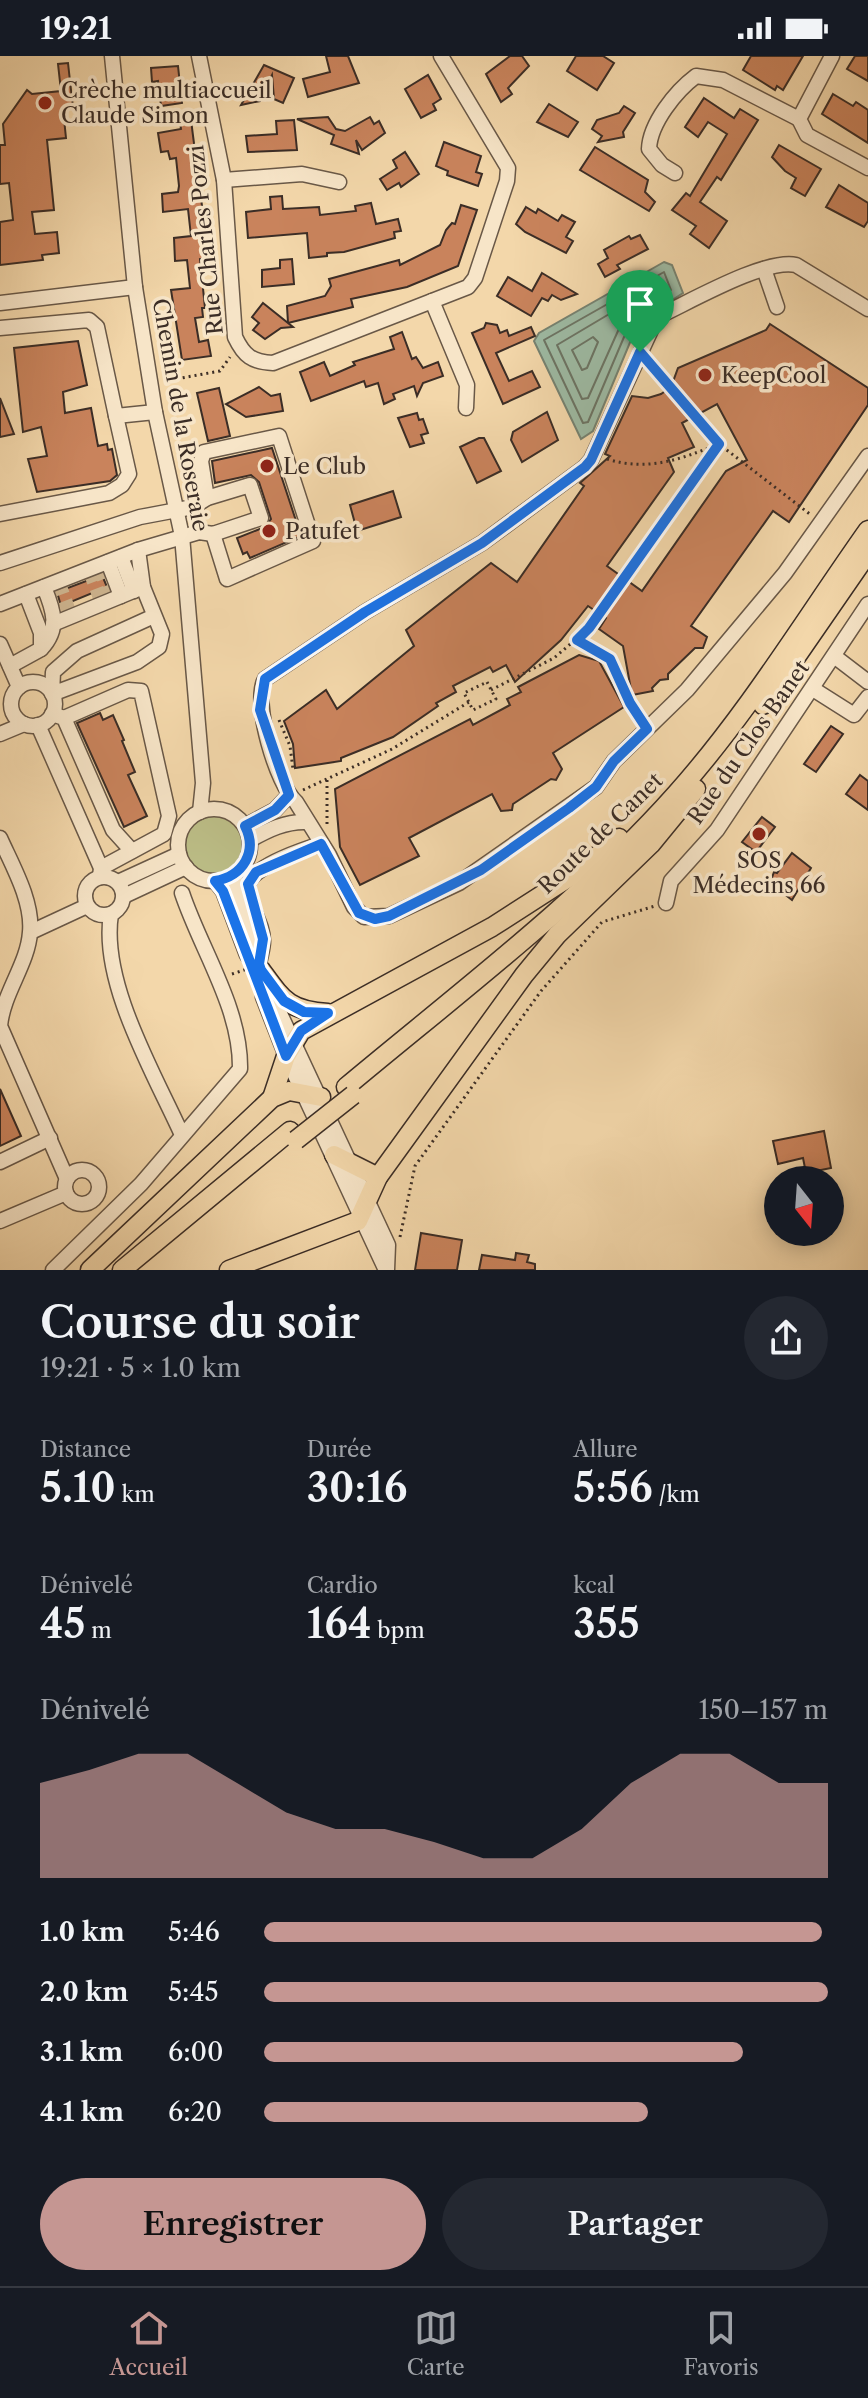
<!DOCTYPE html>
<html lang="fr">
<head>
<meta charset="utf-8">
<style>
  body { margin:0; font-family:"Libre Caslon Text",serif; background:#242831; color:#f1f3f6; height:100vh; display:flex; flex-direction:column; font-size:30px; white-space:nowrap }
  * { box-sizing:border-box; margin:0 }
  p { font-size:26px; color:#9ea1a6 }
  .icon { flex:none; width:44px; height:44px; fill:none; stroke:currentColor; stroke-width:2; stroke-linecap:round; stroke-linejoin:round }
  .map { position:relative; height:1214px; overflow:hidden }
  .drawer { display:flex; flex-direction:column; background:#171b24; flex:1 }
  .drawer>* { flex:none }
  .needle { width:52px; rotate:163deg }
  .tools { position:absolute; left:764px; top:1110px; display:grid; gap:16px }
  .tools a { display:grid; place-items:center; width:80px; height:80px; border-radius:50%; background:#171b24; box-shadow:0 4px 20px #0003; font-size:40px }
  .pin { position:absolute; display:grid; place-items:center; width:68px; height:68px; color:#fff; margin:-82px -34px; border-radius:50% 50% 50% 0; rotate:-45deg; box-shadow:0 0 8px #0007 }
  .pin .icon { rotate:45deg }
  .round { display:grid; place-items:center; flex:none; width:84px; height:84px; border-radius:42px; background:#242831 }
  .headline { display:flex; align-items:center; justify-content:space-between; height:136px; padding:0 40px }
  h1 { font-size:44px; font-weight:600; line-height:60px }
  .stats { display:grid; grid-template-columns:repeat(3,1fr); gap:12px; height:136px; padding:8px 40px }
  .stats div { display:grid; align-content:center }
  .stats b { font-size:40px; font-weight:600 }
  .stats small { font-size:22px; font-weight:400 }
  .stats p { font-size:22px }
  .chart { height:224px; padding:16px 40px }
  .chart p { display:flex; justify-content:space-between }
  .chart svg { width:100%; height:144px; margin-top:8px; fill:#c59692; opacity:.7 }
  .button { display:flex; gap:16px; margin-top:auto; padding:16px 40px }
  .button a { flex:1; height:92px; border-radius:48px; background:#c59692; color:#111; font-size:32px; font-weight:600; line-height:92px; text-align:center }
  .button a+a { background:#242831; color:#f1f3f6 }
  ul { padding:0 40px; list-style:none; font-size:26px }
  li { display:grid; grid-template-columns:128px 96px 1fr; align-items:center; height:60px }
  li i { height:20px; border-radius:10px; background:#c59692 }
  .status { display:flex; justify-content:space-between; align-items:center; height:56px; padding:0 40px; background:#171b24; direction:ltr }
  .status svg { height:22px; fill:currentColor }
  .dock { display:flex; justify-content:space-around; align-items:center; height:112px; border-top:2px solid #363941; background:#171b24; font-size:22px; color:#9ea1a6 }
  .dock a { display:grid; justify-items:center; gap:4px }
  .dock .active { color:#c59692 }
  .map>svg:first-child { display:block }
  .green { fill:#bcbe87; stroke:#7c7656; stroke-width:2 }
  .water { fill:#9dbaa3; stroke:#768271; stroke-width:2 }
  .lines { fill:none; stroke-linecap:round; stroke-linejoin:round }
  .shore { stroke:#6c7464; stroke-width:2 }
  .building { fill:#c9835c; stroke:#3b2d26; stroke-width:2; fill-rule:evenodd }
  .minor-tunnel { stroke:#ceb590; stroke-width:14; stroke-dasharray:14 7; stroke-linecap:butt }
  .minor-casing { stroke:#695847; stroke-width:17 }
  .major-casing { stroke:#3b2d26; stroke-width:21 }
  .path { stroke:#3b2d26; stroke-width:3; stroke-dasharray:2 4; stroke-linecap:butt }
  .minor { stroke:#f7e5c8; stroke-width:14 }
  .major { stroke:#f3d7aa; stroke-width:18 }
  .major-bridge-casing { stroke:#3b2d26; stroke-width:21; stroke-linecap:butt }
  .major-bridge { stroke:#f3d7aa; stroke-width:18 }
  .route-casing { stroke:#fff; stroke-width:16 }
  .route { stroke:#1a73e8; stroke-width:10 }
  .poi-dot { fill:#8f2418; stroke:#f7e5c8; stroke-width:3 }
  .labels { text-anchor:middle; stroke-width:7; stroke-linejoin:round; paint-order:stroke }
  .poi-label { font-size:22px; fill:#3b2d26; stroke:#f7e5c8; text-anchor:start }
  .street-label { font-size:22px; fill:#3b2d26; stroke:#f7e5c8 }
</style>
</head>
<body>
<div class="status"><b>19:21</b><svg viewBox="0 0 49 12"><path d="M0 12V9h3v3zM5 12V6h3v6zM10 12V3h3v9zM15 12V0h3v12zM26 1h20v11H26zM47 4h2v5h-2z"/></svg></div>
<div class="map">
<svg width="868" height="1214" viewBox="0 0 868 1214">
  <rect width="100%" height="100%" fill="#f3d7aa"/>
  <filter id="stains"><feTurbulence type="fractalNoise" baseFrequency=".0025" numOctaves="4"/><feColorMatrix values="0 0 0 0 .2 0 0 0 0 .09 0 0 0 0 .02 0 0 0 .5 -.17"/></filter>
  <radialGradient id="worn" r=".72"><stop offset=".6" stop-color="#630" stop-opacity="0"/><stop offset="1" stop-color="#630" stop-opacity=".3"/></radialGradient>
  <circle class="green" cx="214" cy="789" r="36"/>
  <polygon class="water" points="664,206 672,209 683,237 643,263 631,284 593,375 581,383 534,285 539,277"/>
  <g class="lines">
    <g class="shore">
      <polygon points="664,216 671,234 637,259 624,281 588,366 583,367 544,284"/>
      <polygon points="621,251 625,252 626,257 588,342 582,343 557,289"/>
      <polygon points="593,281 598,286 587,312 582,314 572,294"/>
    </g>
  </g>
  <g class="building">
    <polygon points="326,0 348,0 359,27 308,41 303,23 330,16"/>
    <polygon points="510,0 522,0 529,10 508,32 512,38 501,46 486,18"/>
    <polygon points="576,0 603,0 614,7 597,34 567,15"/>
    <polygon points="751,0 803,0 783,34 777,30 775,34 743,14"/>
    <polygon points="855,0 868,0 868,25 847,13"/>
    <polygon points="68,7 73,52 63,53 66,82 47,84 54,154 32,156 35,178 57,176 59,197 42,199 43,204 0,209 0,166 13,164 9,127 0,128 0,89 5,89 3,68 27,34 32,38 61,35 58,8"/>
    <polygon points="264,9 294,22 283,47 274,43 272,19 260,45 241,49"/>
    <polygon points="178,10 182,47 161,50 158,25 152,26 151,12"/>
    <polygon points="428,19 441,43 433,48 436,54 421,62 405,33"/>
    <polygon points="833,38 853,50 856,46 868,54 868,87 822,58"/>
    <polygon points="704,42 734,62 740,53 758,64 721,124 717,121 700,146 727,165 709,192 690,178 696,170 672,154 686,137 690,140 727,78 708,66 698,81 685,71"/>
    <polygon points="549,48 578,66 568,81 537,66"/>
    <polygon points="624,50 635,57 623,76 624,81 598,86 602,80 592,73 597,64 619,57"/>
    <polygon points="328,61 336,73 345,75 370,61 374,68 379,65 385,77 362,94 356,84 359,98 331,88 334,79 297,63"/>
    <polygon points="191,64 207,189 207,202 200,203 205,252 202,252 203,261 195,262 199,286 208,284 211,300 182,304 171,234 190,232 187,204 175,205 174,182 191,180 188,153 163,156 162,138 178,136 179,130 176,102 170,103 168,95 161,96 158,77 181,73 180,66"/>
    <polygon points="294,64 297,94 248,96 246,80 277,78 276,65"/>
    <polygon points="444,86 481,100 476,116 482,118 478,130 447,119 448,115 436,110"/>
    <polygon points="779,89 821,113 805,140 791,132 796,122 785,115 772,101"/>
    <polygon points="595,91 648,124 645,136 655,146 649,155 580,114"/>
    <polygon points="405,96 419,118 401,131 399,127 387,134 380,123 397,112 393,104"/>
    <polygon points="839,129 868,147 868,165 864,171 826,151"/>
    <polygon points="282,140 283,153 319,151 320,159 356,155 355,150 371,147 376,168 398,163 401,175 394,176 395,182 344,196 327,197 327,200 309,202 307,177 248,182 246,156 271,153 270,141"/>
    <polygon points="461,149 477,154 458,210 407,231 351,243 353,251 288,267 287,250 325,240 331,230 329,223 399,204 400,209 440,189 446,174 452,167 455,168"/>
    <polygon points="526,151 536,157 538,153 558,165 562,159 575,166 566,181 573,185 566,197 525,176 516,168"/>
    <polygon points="640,179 648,193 617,209 620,213 605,221 598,208 608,202 604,194 629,180 631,183"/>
    <polygon points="292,203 294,228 262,231 262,214 280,212 280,204"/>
    <polygon points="542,217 577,238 561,244 552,239 548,245 542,242 531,260 497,240 508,221 532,235"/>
    <polygon points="263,247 293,271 281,272 265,283 253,274 259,267 252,261"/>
    <polygon points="486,267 497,269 500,277 507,274 509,280 531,271 535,280 496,297 509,325 532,315 540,331 503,348 472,277 484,272"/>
    <path d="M770 268 868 332V349L789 466 773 455 691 570 707 581 703 592H695L668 618V623L660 624 652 632 653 635 632 639 623 590 599 573 606 562 588 550 561 584 515 626 506 609 493 616 490 611 453 630 456 636 436 647 438 650 393 681 341 702V705L295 712 293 688 284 665 326 634 337 653 414 590 406 574 491 507 517 526 584 430 580 427 610 400 605 398 632 340 648 342 661 338 671 331 678 312 766 274ZM717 348 747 404 726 415 642 535 607 510 674 416 668 402 694 391 682 367Z"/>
    <polygon points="402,276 412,303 416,301 423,312 438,306 443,320 423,327 417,340 414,330 393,338 395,343 384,348 378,327 366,331 364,325 311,345 300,316 324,306 330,320 355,309 353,306 394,293 390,281"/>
    <polygon points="78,285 87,329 63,336 65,357 91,352 98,390 107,388 108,394 112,393 117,419 110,425 37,436 28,403 47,400 41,371 23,376 14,292"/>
    <polygon points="259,331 271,340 280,338 283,355 246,361 226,348"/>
    <polygon points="219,332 230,380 208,385 197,337"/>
    <polygon points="0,342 14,378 0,381"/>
    <polygon points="547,356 558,384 522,406 511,384 513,376"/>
    <polygon points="417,357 419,364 423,363 428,377 421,379 424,387 410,391 398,362"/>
    <polygon points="479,382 484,382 501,415 477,427 460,391"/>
    <polygon points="272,392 301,480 250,502 247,496 243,498 237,482 265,471 271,463 259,426 251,419 215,427 212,405"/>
    <polygon points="393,435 401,461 357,475 350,449"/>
    <polygon points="102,519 107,531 61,550 57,536"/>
    <polygon points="579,599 599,605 624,651 553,697 562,713 556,724 551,723 513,748 512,754 501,755 492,738 409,782 419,800 360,829 340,791 335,733 470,663 473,669 510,649 507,643 521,636 518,631"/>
    <polygon points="100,657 103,664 113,659 124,684 122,685 135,716 128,719 147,760 124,771 77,667"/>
    <polygon points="831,670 843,678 816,716 804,708"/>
    <polygon points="860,719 868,725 868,754 846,738"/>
    <polygon points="762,761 775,771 756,796 742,786"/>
    <polygon points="792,797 811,812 792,844 770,827 774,816 777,817"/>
    <polygon points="0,1033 21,1080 0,1090"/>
    <polygon points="824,1075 831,1112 806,1117 803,1102 778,1108 773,1085"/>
    <polygon points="421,1177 462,1184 457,1214 415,1214"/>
    <polygon points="516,1197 529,1199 527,1206 535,1208 535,1214 479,1214 482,1199 515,1204"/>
  </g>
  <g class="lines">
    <g class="minor-tunnel">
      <polyline points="99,510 112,544"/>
      <polyline points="89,513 102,547"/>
      <polyline points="58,525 71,561"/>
    </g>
    <g class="minor-casing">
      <g id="minor">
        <polyline points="112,0 135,231 155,356 182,480 203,727 200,756"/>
        <path d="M199 0 224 124 235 281C244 300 252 306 273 307L468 231 475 222 507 125 508 112 441 0"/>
        <polyline points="832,0 799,63 807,79 868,112"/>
        <path d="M675 117 662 109 649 93C650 67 676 35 696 20L723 24 799 63"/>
        <polyline points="224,124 302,118 339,126"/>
        <polyline points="764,213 777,251"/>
        <polyline points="432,245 467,329 466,352"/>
        <polyline points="0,247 135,231"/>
        <path d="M868 253 796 209C765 202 688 247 657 261L591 404 585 411 482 487 365 556 265 623C252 647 277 729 296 746L329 799 354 851 364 861 389 860 459 827 596 731 614 705 687 634 785 517 868 400"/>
        <polyline points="0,272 89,264 97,271 116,360 155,356"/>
        <polyline points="207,442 201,405 204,396 279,380 313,485 227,523 213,478"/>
        <polyline points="0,458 109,437 122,429 129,418 116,360"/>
        <polyline points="138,494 143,531 162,578 159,591 137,606 52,638 53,616 77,595 154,560"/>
        <polyline points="121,501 134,535"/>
        <polyline points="108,506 121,540"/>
        <polyline points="0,507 140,461 193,451 207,442 250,429 261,462 213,478 199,476 138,494 0,548"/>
        <polyline points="53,568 143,531"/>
        <polyline points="0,588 19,631"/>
        <path d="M41 593C60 573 54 555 44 531"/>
        <polyline points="834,600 868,626"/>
        <polyline points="10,610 41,593 41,577 26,538"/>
        <circle cx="33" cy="648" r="22"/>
        <polyline points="813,633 854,659 868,641"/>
        <polyline points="52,658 64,662 113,774 132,795"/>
        <polyline points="64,662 128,634 141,635 169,760 164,778 101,812"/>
        <polyline points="38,669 101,812 100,820"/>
        <polyline points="0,678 24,668"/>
        <circle cx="214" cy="789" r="36"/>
        <polyline points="245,770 275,754 289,739"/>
        <path d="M0 782C12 809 33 845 30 876 28 908 3 937 0 970L67 1123"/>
        <path d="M250 784C268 774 286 765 307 766"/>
        <polyline points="236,817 235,829 261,914 276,949 388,1189 387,1214"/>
        <circle cx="104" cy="840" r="19"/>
        <polyline points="215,825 223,835 247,899"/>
        <polyline points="118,826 179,798"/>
        <polyline points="124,840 186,811"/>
        <polyline points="666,847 671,825 717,774 868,548"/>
        <path d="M111 858C100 926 154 1017 182 1079"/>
        <polyline points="31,876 87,850"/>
        <path d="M260 903C261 898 263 891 263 885 263 866 247 849 248 830 249 811 305 793 321 788"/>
        <polyline points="263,941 286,1000 384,1210"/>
        <polyline points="0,1106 50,1082"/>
        <circle cx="82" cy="1131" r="17"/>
        <polyline points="0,1165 66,1137"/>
        <path d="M53 1214 141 1128 240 1013C241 952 201 894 182 837"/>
      </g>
    </g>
    <g class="major-casing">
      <g id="major">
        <polyline points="763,649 868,497"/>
        <path d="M261 914C283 944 289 955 328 957"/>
        <path d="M346 1031C456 939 582 844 676 738 749 656 805 563 868 474"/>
        <polyline points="272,1042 286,1000 301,975 492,871 576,817 619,782"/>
        <polyline points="334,1099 378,1121"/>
        <polyline points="90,1214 272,1042 289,1035 321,1041"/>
        <polyline points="122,1214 290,1075"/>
        <polyline points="229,1214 358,1165 378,1121 524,919 557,879 651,788 696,733"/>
      </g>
    </g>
    <g class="path">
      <polyline points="651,309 719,388 811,459"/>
      <polyline points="165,325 220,315 230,301"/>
      <path d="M607 403C648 416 681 403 719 388"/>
      <polyline points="579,585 610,603 639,660"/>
      <polygon points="487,626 496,643 473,654 464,637"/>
      <polyline points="491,634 554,602 589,572 719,388"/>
      <polyline points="279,664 290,690 293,713"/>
      <polyline points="327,724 327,769"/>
      <polyline points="303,734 392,693 469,646"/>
      <polyline points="232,918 247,913"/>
      <polyline points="400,1181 415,1110 541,935 602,866 655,850"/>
    </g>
    <use href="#minor" class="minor"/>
    <use href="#major" class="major"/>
    <g class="major-bridge-casing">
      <polyline id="major-bridge" points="296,1084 353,1039"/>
    </g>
    <use href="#major-bridge" class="major-bridge"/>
  </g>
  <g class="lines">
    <g class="route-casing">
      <path id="route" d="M640 296 719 388 589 572 577 584 610 603 630 647 647 673 614 705 596 731 569 752 481 814 389 860 375 863 359 857 321 788 256 816 248 828 263 883 259 908 261 914 284 945 304 956 328 957 301 975 286 1000 223 835 215 825C243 820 258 796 245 770L275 754 289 739 260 654 265 623 365 556 482 487 585 411 591 404Z"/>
    </g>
    <use href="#route" class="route"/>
  </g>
  <g class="poi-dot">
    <circle cx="45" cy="47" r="8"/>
    <circle cx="705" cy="319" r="8"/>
    <circle cx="267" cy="410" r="8"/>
    <circle cx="269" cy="475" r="8"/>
    <circle cx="759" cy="778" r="8"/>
  </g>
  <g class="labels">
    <g class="poi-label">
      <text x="61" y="42">Crèche multiaccueil<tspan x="61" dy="25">Claude Simon</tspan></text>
      <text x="721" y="327">KeepCool</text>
      <text x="283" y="418">Le Club</text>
      <text x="285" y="483">Patufet</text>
      <text x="759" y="812" text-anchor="middle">SOS<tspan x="759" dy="25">Médecins 66</tspan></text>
    </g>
    <g class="street-label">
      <text transform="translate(205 184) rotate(-96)" y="8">Rue Charles Pozzi</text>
      <text transform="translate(181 359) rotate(80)" y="8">Chemin de la Roseraie</text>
      <text transform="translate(748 686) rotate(-55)" y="8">Rue du Clos Banet</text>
      <text transform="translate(600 777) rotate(-44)" y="8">Route de Canet</text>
    </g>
  </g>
  <rect width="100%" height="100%" filter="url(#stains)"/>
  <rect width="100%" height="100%" fill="url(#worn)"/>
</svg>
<div class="tools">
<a><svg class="needle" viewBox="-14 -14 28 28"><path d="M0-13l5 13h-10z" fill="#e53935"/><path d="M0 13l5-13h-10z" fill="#9ea1a6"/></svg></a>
</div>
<div class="pin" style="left:640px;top:296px;background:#1e9e55"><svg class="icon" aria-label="arrive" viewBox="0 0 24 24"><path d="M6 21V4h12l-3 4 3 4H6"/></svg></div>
</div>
<section class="drawer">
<div class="headline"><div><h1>Course du soir</h1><p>19:21 · 5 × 1.0 km</p></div><a class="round"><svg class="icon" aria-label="share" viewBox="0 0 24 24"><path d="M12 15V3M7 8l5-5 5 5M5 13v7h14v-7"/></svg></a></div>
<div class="stats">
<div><p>Distance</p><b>5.10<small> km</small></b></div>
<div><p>Durée</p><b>30:16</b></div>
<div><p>Allure</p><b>5:56<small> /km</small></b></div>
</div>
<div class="stats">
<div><p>Dénivelé</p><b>45<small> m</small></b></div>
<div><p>Cardio</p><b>164<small> bpm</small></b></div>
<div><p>kcal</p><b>355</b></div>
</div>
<div class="chart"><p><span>Dénivelé</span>150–157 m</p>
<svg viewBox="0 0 160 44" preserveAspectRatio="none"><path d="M0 44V15L10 11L20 6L30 6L40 15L50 24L60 29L70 29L80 33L90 38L100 38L110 29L120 15L130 6L140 6L150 15L160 15V44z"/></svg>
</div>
<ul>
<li><b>1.0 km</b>5:46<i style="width:99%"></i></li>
<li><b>2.0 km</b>5:45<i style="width:100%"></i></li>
<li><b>3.1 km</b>6:00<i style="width:85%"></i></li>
<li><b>4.1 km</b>6:20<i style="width:68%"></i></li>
</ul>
<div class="button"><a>Enregistrer</a><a>Partager</a></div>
</section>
<nav class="dock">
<a class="active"><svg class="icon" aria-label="home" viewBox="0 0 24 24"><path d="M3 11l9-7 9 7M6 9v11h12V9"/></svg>Accueil</a>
<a><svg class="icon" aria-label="map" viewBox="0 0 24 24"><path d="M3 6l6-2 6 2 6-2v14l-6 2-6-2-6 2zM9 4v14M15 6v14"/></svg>Carte</a>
<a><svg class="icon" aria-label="saved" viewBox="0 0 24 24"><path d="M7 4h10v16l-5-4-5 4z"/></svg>Favoris</a>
</nav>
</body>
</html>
